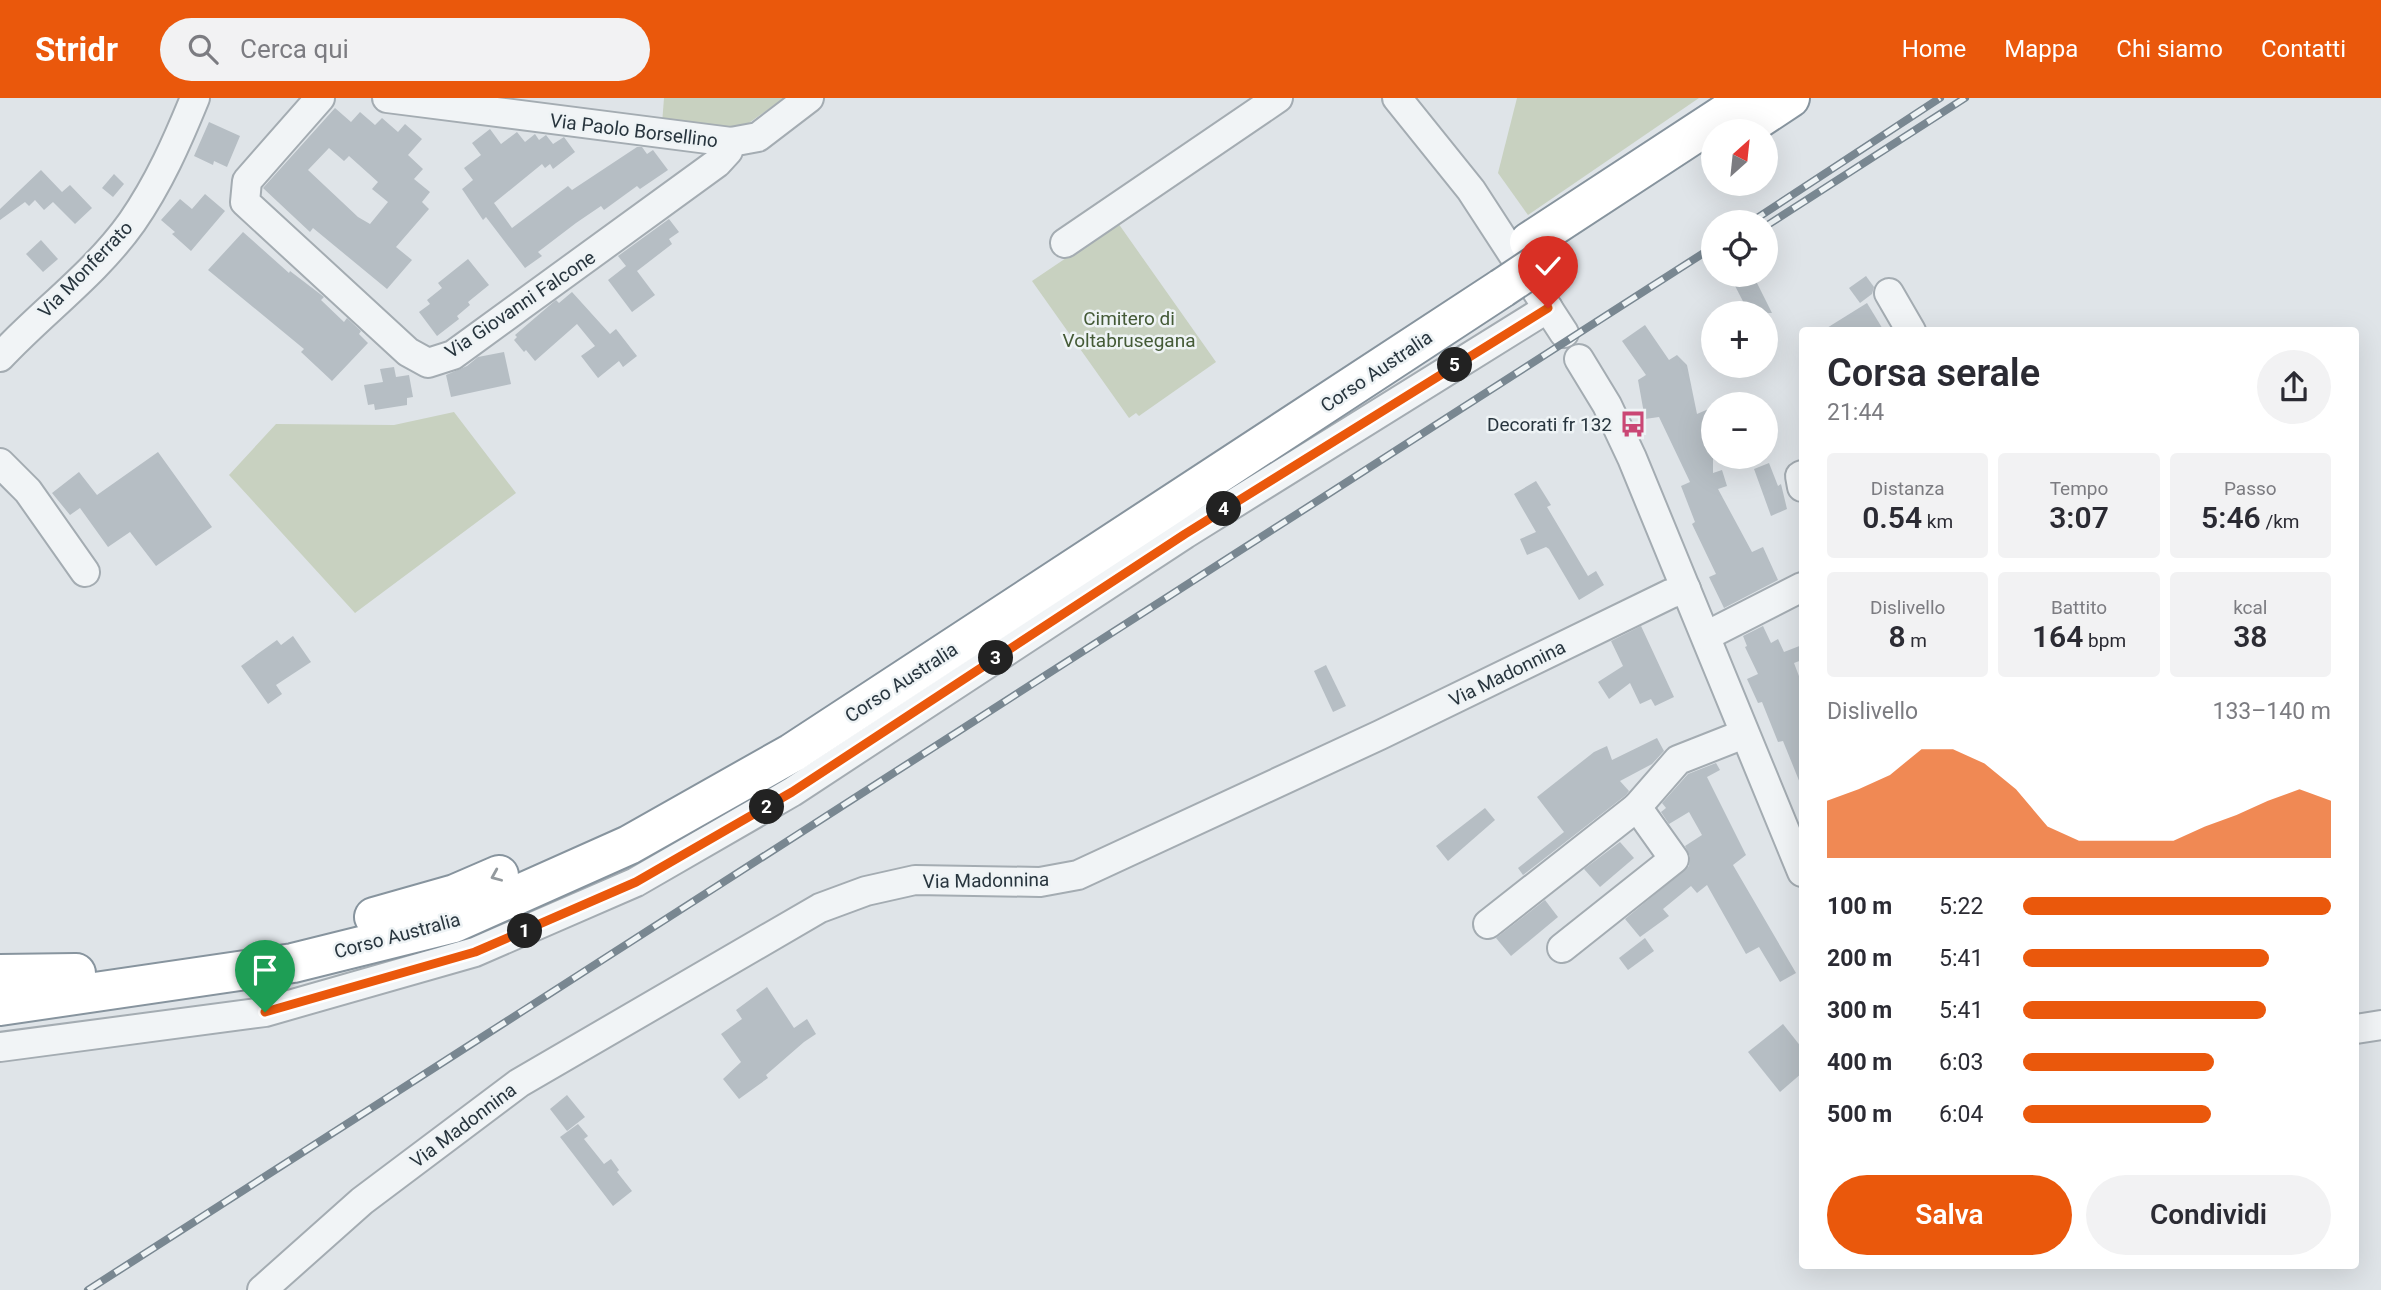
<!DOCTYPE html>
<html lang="it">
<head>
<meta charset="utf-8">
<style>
  body { margin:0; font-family:Roboto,sans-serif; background:#f2f2f3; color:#2b2b33; height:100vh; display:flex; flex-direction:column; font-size:26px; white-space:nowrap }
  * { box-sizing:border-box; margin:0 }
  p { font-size:23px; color:#7c7c81 }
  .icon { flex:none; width:38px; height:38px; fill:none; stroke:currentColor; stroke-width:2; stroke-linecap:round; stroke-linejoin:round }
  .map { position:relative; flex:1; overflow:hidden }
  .sheet { position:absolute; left:1799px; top:229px; width:560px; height:942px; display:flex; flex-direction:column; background:#fff; border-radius:7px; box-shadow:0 7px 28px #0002 }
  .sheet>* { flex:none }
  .needle { width:46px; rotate:27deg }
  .controls { position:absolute; left:1701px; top:21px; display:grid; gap:14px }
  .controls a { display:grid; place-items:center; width:77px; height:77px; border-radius:50%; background:#fff; box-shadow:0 7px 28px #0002; font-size:35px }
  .pin { position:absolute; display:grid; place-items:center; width:60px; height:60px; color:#fff; margin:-72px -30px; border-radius:50% 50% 50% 0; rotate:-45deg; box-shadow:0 0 7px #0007 }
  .pin .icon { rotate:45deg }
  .km { position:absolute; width:35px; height:35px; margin:-18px; border-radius:50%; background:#222; color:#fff; font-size:19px; line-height:35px; text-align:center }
  .round { display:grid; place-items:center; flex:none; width:74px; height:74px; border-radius:37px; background:#f2f2f3 }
  .head { display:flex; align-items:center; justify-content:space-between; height:119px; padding:0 28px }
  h1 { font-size:38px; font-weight:600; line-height:52px }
  .figures { display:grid; grid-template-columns:repeat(3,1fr); gap:10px; height:119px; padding:7px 28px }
  .figures div { display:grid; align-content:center; border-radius:7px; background:#f2f2f3; text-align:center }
  .figures b { font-size:30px; font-weight:600 }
  .figures small { font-size:19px; font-weight:400 }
  .figures p { font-size:19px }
  .chart { height:196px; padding:14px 28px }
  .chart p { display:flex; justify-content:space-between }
  .chart svg { width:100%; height:126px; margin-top:7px; fill:#ea580c; opacity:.7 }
  .primary-button { display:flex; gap:14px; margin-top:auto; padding:14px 28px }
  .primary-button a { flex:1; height:80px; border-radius:42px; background:#ea580c; color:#fff; font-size:28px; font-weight:600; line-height:80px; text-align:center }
  .primary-button a+a { background:#f2f2f3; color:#2b2b33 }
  ul { padding:0 28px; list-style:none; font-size:23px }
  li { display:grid; grid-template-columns:112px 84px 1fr; align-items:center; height:52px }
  li i { height:18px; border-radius:9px; background:#ea580c }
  header { display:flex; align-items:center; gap:42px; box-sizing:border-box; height:98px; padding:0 35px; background:#ea580c; color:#fff }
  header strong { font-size:33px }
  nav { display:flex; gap:38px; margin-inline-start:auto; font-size:24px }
  .search { width:490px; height:63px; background:#f2f2f3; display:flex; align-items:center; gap:18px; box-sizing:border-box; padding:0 24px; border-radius:38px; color:#7c7c81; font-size:26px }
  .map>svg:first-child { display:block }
  .green { fill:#c8d1c0 }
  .building { fill:#b6bec4; fill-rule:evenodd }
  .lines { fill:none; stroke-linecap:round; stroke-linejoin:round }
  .minor-casing { stroke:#a4acb2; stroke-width:32 }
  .highway-casing { stroke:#87949e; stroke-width:42 }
  .minor { stroke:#f1f4f6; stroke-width:28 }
  .highway { stroke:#fff; stroke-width:38 }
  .rail-casing { stroke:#798791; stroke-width:8 }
  .rail { stroke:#eef3f5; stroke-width:5; stroke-dasharray:16; stroke-linecap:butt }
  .highway-bridge-casing { stroke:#87949e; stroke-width:42; stroke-linecap:butt }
  .highway-bridge { stroke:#fff; stroke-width:38 }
  .oneway { stroke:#949a9e }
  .route-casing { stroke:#fff; stroke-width:14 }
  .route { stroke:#ea580c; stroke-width:9 }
  .labels { text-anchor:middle; stroke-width:5; stroke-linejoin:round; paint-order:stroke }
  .street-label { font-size:19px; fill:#28353e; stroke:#eef3f5 }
  .park-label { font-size:19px; fill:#445a36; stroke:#eef3f5 }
  .poi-label { font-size:19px; fill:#28353e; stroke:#eef3f5; text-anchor:end }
</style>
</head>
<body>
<header>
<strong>Stridr</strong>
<div class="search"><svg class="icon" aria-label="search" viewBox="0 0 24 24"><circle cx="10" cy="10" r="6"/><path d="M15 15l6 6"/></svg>Cerca qui</div>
<nav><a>Home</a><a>Mappa</a><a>Chi siamo</a><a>Contatti</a></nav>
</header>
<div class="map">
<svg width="2381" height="1192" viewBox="0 0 2381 1192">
  <rect width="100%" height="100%" fill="#dfe4e8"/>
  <g class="green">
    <polygon points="664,0 784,0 746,27 731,31 662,26"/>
    <polygon points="1517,0 1699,0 1528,117 1498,75"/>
    <polygon points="1118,125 1216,264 1139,318 1136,315 1129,320 1032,183"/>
    <polygon points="454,314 516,395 355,515 229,377 276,326 394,327"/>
  </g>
  <g class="building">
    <path d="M335 10 351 24 360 14 375 27 382 20 398 34 405 26 422 41 408 57 423 71 414 81 430 94 422 104 429 111 396 149 412 162 387 191 313 130 310 134 263 90ZM329 50 344 63 349 58 378 84 372 91 388 104 370 126 358 119 308 72Z"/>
    <polygon points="209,24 240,38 227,69 214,63 213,67 194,58"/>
    <polygon points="490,31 501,46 517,34 525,44 535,36 539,42 546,37 553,46 564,39 575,54 553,71 550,66 545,70 542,66 494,105 512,130 568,88 572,92 637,49 642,49 647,56 653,52 668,72 640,91 637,88 604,112 601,108 576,125 538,154 542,158 525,170 486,119 483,122 462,91 473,82 464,70 481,57 472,45"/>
    <polygon points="41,72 62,94 70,87 92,110 75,126 53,104 44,112 35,102 29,108 25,104 0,122 0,111"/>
    <polygon points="114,76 124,86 113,99 102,90"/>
    <polygon points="205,96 225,113 191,153 172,136 175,134 161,122 180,101 192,111"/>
    <polygon points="669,121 679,134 669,141 672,146 637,173 655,197 632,214 608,182 626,168 618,158"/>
    <polygon points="243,134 289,175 290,173 324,199 321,202 344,224 347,220 361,233 359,236 368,245 332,283 301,254 304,251 208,172"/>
    <polygon points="41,142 58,161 43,174 26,156"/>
    <polygon points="468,161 489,187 468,204 470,207 457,218 459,221 437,238 419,214 430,206 427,202 442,190 438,185"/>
    <polygon points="1742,177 1753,177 1772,215 1749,215 1732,182"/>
    <polygon points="1866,178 1874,189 1872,196 1860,205 1849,190"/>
    <polygon points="572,194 610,236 616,231 637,258 623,269 619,263 598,280 581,258 595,248 577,226 535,263 526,252 524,254 514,242 517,239 515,237 550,207 556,202 559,205"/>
    <polygon points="1867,205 1884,233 1822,233"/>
    <polygon points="1645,227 1669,262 1677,257 1687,267 1697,316 1713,309 1713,375 1722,372 1727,388 1718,391 1752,454 1763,449 1778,482 1724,510 1709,479 1716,476 1692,426 1695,424 1681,388 1690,384 1659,319 1645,321 1638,282 1646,277 1622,243"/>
    <polygon points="504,254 511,286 451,299 446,277 467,268 478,259"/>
    <polygon points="394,269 396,279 409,277 413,299 407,300 407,307 375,312 374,306 368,307 364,287 383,284 380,271"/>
    <polygon points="158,354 212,429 156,468 130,434 108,449 80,410 70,417 52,395 79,374 97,397"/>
    <polygon points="1769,365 1778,388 1781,386 1787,411 1771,418 1754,371"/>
    <polygon points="1536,383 1551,407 1547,409 1588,478 1596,473 1604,487 1579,502 1549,451 1546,449 1527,457 1520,441 1536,434 1514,396"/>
    <polygon points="1641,528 1674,599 1655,608 1651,601 1640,606 1630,585 1609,601 1598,584 1623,568 1611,543"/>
    <polygon points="1763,528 1771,545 1778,541 1784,554 1802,547 1802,562 1794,565 1802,586 1802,690 1783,643 1778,644 1762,604 1758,605 1747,581 1758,576 1745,549 1747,548 1743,538"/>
    <polygon points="293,538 311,564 276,587 282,596 268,606 241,568 277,542 281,547"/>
    <polygon points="1326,567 1346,608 1333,614 1314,573"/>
    <polygon points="1657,640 1664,653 1652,666 1620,683 1629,693 1626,697 1523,777 1518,770 1564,734 1537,699 1594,654 1607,648 1612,662"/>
    <polygon points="1716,665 1720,672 1707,679 1746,757 1733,767 1796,875 1780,884 1759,849 1746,856 1707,787 1697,795 1691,788 1663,811 1669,818 1640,839 1625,821 1689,768 1690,758 1685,748 1702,737 1689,714 1669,726 1661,714 1666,710 1662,705 1688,676"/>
    <polygon points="1485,710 1495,722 1448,763 1436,748"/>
    <polygon points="1620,744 1634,760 1600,789 1584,771"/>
    <polygon points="1545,802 1558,819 1511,858 1496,840"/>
    <polygon points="1645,840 1654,853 1628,872 1619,860"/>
    <polygon points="767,889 794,930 807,921 816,936 804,944 766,977 768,980 739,1001 723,981 741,964 721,936 742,921 736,912"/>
    <polygon points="1783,926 1802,950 1802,975 1780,994 1748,954"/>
    <polygon points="567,997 585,1019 567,1033 550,1011"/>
    <polygon points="578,1026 588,1038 584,1041 604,1066 611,1061 619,1072 617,1074 632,1093 613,1108 560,1039"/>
  </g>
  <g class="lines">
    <g class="minor-casing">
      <g id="minor">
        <polyline points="320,0 247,83 245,104 408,254 428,265 453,257 717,65 728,53 731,44 758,39 809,0"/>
        <polyline points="387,0 731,44"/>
        <polyline points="1397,0 1471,92 1564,235"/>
        <polyline points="1065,145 1278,0"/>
        <polyline points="1889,195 1911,233"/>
        <path d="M0 259C42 214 96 175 132 124 159 85 177 44 195 0"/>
        <polyline points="1579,261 1607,307 1632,360 1802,774"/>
        <polyline points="0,365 28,393 85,474"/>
        <polyline points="1802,377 1800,378 1802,389"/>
        <polyline points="1706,538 1802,489"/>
        <polyline points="1488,826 1637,709 1678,662 1744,636"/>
        <polyline points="1562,850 1674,761 1637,709"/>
        <polyline points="2356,931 2381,927"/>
        <polyline points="0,949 265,914 475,854 636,784 792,694 1185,436 1548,210"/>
        <polyline points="262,1192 362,1103 519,985 820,810 866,793 915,782 1040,784 1078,777 1380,637 1670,496 1686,491"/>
      </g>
    </g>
    <g class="highway-casing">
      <g id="highway">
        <polyline points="1740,33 1790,0"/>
        <polyline points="1529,144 1749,0"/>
        <polyline points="374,819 455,796 499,777"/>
        <polyline points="0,876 76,875"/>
        <polyline points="0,908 293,865 454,825 629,747 792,655 1502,190"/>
      </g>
    </g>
    <use href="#minor" class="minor"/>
    <use href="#highway" class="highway"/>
    <g class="rail-casing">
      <g id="rail">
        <polyline points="1751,124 1940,0"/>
        <polyline points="1766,128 1965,0"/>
        <polyline points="88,1192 1713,149"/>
      </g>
    </g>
    <use href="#rail" class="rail"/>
    <g class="highway-bridge-casing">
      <polyline id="highway-bridge" points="1502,190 1544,162"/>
    </g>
    <use href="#highway-bridge" class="highway-bridge"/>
  </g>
  <defs><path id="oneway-chevron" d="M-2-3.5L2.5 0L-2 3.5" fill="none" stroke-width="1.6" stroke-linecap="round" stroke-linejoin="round" transform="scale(1.75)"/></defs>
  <use class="oneway" href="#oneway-chevron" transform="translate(496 778) rotate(157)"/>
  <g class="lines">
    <g class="route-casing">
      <polyline id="route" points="265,914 475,854 636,784 792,694 1185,436 1548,210"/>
    </g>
    <use href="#route" class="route"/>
  </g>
  <defs>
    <g id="bus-bare" transform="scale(2.1)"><path d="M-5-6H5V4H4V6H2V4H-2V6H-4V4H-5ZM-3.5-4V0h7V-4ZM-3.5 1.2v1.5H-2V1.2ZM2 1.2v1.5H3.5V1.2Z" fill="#ca4775" stroke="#eef3f5" stroke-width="2.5" paint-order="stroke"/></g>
  </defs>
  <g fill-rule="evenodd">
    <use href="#bus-bare" x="1633" y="326"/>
  </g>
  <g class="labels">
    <g class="street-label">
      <text transform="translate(634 32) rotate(7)" y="7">Via Paolo Borsellino</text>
      <text transform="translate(85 171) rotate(-46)" y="7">Via Monferrato</text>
      <text transform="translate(520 206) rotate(-34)" y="7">Via Giovanni Falcone</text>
      <text transform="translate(1376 273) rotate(-34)" y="7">Corso Australia</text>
      <text transform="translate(1507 575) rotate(-26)" y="7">Via Madonnina</text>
      <text transform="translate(901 584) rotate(-33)" y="7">Corso Australia</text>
      <text transform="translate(986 782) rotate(-1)" y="7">Via Madonnina</text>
      <text transform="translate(397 837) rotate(-15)" y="7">Corso Australia</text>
      <text transform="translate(463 1027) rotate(-37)" y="7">Via Madonnina</text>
    </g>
    <g class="park-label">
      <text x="1129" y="227">Cimitero di<tspan x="1129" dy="22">Voltabrusegana</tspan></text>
    </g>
    <g class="poi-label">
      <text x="1612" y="333">Decorati fr 132</text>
    </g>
  </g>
</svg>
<div class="controls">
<a><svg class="needle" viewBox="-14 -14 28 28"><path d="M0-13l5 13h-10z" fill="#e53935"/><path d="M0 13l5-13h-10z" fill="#7c7c81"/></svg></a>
<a><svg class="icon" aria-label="locate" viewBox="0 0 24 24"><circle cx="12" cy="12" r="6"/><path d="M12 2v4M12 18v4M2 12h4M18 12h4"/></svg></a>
<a>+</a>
<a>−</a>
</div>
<div class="pin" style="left:265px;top:914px;background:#1e9e55"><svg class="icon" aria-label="arrive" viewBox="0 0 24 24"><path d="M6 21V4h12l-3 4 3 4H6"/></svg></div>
<div class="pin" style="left:1548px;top:210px;background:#d93025"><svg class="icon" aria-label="check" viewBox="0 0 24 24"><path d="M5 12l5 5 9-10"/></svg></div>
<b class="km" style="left:525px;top:833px">1</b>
<b class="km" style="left:767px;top:709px">2</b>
<b class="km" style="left:996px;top:560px">3</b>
<b class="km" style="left:1224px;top:411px">4</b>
<b class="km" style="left:1455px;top:267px">5</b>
<section class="sheet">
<div class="head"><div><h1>Corsa serale</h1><p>21:44</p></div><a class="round"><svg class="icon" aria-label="share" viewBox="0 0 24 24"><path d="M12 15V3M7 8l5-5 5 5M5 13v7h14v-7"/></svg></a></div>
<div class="figures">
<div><p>Distanza</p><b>0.54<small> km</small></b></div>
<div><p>Tempo</p><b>3:07</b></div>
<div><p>Passo</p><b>5:46<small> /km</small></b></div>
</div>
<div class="figures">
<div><p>Dislivello</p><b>8<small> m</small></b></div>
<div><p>Battito</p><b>164<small> bpm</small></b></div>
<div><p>kcal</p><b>38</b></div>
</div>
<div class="chart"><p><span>Dislivello</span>133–140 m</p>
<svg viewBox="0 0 160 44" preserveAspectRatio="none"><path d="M0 44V24L10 20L20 15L30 6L40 6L50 11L60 20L70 33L80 38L90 38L100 38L110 38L120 33L130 29L140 24L150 20L160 24V44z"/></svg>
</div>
<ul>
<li><b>100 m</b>5:22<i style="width:100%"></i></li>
<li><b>200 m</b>5:41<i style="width:80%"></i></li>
<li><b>300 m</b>5:41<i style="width:79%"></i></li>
<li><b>400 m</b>6:03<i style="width:62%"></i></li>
<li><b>500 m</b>6:04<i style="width:61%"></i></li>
</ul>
<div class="primary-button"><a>Salva</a><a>Condividi</a></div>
</section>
</div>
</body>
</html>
